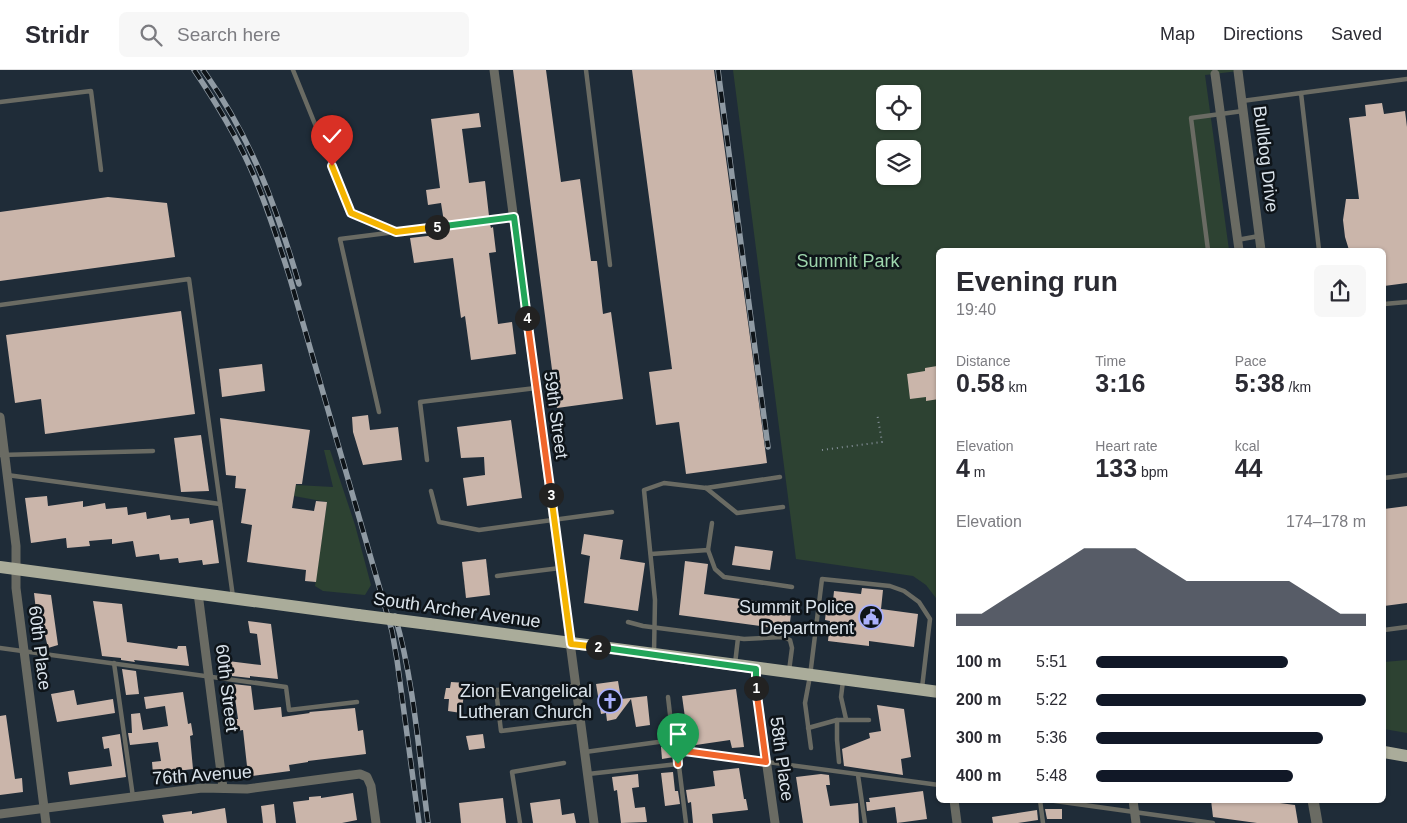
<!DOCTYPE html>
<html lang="en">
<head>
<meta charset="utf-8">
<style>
  body { margin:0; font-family:Arial,sans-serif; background:#f7f7f7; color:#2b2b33; height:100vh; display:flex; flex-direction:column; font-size:19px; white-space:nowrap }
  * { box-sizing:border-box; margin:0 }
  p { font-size:16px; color:#7c7c81 }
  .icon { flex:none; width:28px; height:28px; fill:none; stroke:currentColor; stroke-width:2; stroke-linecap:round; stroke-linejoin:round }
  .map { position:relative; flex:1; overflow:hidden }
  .sheet { position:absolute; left:936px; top:178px; width:450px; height:555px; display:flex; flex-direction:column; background:#fff; border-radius:8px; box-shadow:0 1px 4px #0004 }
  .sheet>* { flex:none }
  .fabs { position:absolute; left:876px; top:15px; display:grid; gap:10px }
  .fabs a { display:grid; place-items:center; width:45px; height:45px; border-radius:8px; background:#fff; box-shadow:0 1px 4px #0004; font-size:25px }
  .pin { position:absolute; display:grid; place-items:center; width:42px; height:42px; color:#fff; margin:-51px -21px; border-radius:50% 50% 50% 0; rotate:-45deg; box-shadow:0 0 5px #0007 }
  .pin .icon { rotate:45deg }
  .km { position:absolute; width:25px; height:25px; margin:-12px; border-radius:50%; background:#222; color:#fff; font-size:14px; line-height:25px; text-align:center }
  .round { display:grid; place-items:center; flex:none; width:52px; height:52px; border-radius:8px; background:#f7f7f7 }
  .headline { display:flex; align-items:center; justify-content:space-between; height:85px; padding:0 20px }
  h1 { font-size:28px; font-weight:600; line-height:38px }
  .stats { display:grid; grid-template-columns:repeat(3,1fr); gap:8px; height:85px; padding:5px 20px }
  .stats div { display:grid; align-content:center }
  .stats b { font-size:25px; font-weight:600 }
  .stats small { font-size:14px; font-weight:400 }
  .stats p { font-size:14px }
  .chart { height:140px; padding:10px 20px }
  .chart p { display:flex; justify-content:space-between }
  .chart svg { width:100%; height:90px; margin-top:5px; fill:#111827; opacity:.7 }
  ul { padding:0 20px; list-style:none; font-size:16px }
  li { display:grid; grid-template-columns:80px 60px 1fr; align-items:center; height:38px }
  li i { height:12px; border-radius:6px; background:#111827 }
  header { display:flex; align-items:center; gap:30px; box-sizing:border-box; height:70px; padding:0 25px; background:#fff; border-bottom:1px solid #e1e1e2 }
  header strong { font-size:24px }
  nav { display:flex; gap:28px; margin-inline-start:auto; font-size:18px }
  .search { width:350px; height:45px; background:#f7f7f7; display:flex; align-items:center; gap:12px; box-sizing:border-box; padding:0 18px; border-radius:8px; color:#7c7c81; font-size:19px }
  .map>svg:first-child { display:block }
  .green { fill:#2d4232; fill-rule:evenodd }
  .building { fill:#cab5aa }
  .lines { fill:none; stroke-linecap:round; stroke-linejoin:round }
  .path { stroke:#86919a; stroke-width:2; stroke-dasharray:1 4; stroke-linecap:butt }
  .service { stroke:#6a6b63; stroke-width:4.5 }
  .minor { stroke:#6a6b63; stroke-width:9 }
  .tertiary { stroke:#6a6b63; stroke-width:11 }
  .primary { stroke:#aaac9a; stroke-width:12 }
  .rail-casing { stroke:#8f9aa3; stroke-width:5.5 }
  .rail { stroke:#0e1419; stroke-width:4; stroke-dasharray:11; stroke-linecap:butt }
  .primary-bridge { stroke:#aaac9a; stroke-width:12 }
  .split-1-casing { stroke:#fff; stroke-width:10 }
  .split-2-casing { stroke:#fff; stroke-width:10 }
  .split-3-casing { stroke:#fff; stroke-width:10 }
  .split-4-casing { stroke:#fff; stroke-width:10 }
  .split-5-casing { stroke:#fff; stroke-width:10 }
  .split-6-casing { stroke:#fff; stroke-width:10 }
  .split-1 { stroke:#f0652b; stroke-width:6 }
  .split-2 { stroke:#22a559; stroke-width:6 }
  .split-3 { stroke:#f5b400; stroke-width:6 }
  .split-4 { stroke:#f0652b; stroke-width:6 }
  .split-5 { stroke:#22a559; stroke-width:6 }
  .split-6 { stroke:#f5b400; stroke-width:6 }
  .labels { text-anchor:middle; stroke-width:5; stroke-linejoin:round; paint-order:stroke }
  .street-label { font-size:18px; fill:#dbe4ec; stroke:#0e1419 }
  .park-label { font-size:18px; fill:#9ed6ad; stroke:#0e1419 }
  .poi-label { font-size:18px; fill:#dbe4ec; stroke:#0e1419; text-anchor:end }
</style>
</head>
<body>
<header>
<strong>Stridr</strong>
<div class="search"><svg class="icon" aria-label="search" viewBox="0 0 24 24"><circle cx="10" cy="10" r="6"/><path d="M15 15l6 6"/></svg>Search here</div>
<nav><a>Map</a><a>Directions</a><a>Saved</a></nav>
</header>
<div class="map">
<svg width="1407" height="753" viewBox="0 0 1407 753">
  <rect width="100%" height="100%" fill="#1f2c38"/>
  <g class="green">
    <path d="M733 0H1247L1205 5 1229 180H939V532L926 515 913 506 796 489ZM885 24H912V51H885ZM885 79H912V106H885Z"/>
    <polygon points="324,380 330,380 355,455 371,515 365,525 323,521 315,516 327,432 294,426 296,415 333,417"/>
    <polygon points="1407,590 1407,663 1384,659 1384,592"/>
  </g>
  <g class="building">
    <polygon points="513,0 546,0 561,112 580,109 591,191 597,191 603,244 611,242 623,329 557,338"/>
    <polygon points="632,0 714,0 767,393 686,404 679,352 656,355 649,302 672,299"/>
    <polygon points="1382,33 1384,44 1405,41 1407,57 1407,213 1384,216 1384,180 1349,180 1345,167 1343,150 1346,129 1359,129 1349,48 1366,46 1365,35"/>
    <polygon points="479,43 481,57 462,59 469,113 485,111 489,146 444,152 441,133 428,135 426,120 440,118 431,49"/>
    <polygon points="108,127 167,133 175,187 0,211 0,142"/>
    <polygon points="490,154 491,158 493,157 496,182 489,183 498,254 512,252 516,284 471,290 465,246 461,248 453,188 414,193 410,168 445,164 445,160"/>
    <polygon points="181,241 195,344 45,364 41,329 15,333 6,265"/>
    <polygon points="262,294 265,321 222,327 219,299"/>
    <polygon points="937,296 939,299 939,329 926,331 926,327 910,329 907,304 925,301 925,298"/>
    <polygon points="368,345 370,360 398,357 402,390 363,395 353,362 352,347"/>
    <polygon points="220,348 310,360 302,414 296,414 292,438 314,441 316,431 327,432 316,512 305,511 306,500 247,492 252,455 241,453 246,419 235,418 236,406 226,405"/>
    <polygon points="511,350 522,428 467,436 463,408 485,405 484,387 461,388 457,357"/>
    <polygon points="201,365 209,421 181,422 174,368"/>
    <polygon points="47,426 48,436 83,431 83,437 105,433 106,439 127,437 128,445 146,442 147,449 170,445 171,450 189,448 190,454 213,450 219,493 203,495 202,490 179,493 178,488 160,490 159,484 136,487 133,471 112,474 112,469 89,471 90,476 67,478 66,468 31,473 25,428"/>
    <polygon points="1407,436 1407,533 1384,536 1384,439"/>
    <polygon points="584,464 623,470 620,489 645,493 638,541 584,533 590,486 581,484"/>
    <polygon points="735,476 773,481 770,500 732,495"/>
    <polygon points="486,489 490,525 466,528 462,492"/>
    <polygon points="685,491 708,494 704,524 792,536 789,560 679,545"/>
    <polygon points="862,518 883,520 881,539 918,544 914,577 869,571 869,576 828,571 830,551 825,550 826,541 832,541 834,521 861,524"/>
    <polygon points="34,523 51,525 58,575 48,578 45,565 39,566"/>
    <polygon points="93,531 122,534 127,572 177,579 178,576 186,576 189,596 134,590 135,592 121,590 121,588 102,586"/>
    <polygon points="248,551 271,554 278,609 250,606 250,608 232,606 232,604 227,603 228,591 261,595 257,564 250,563"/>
    <polygon points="122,599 136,601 139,624 126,625"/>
    <polygon points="618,611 621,629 647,626 650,655 636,657 631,629 616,649 607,651 606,643 601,644 596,614"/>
    <polygon points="451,612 466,613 461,643 448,641 449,629 444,629 446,618 450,618"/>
    <polygon points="233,614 251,616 254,640 281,637 282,647 310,643 309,642 355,638 358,661 363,660 366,684 308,691 308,692 289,695 290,701 245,707 243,697 247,696 243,660 237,661 235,649 238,649"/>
    <polygon points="736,619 744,677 732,678 730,670 689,676 682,626"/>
    <polygon points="74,620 77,635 113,629 115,643 57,652 51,624"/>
    <polygon points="183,622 188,654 191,653 193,665 190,666 193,699 153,704 152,692 161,691 158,672 130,675 128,663 132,663 131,644 140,643 143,660 168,656 165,636 146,639 144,627"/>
    <polygon points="877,635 904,639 911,687 901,689 903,705 844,696 842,679 870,668 869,663 881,661"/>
    <polygon points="6,645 15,709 22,708 23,722 0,725 0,646"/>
    <polygon points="120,664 126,707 70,715 68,702 112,696 109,678 104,679 102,667"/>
    <polygon points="483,664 485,678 469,680 466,666"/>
    <polygon points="672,676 674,687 662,689 661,677"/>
    <polygon points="739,698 744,729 746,729 748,740 712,744 713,753 693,753 691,732 688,733 686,720 715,716 713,701"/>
    <polygon points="673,702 675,721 678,721 680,734 665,736 661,703"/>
    <polygon points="638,704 639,717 632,718 635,738 645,737 647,752 621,753 617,720 614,721 612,707"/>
    <polygon points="821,704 829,705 830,715 826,715 830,736 858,733 859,753 803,753 796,707"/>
    <polygon points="923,721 927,749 897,753 895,737 867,741 866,732 870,732 869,728"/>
    <polygon points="353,723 357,750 342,753 296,753 293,732 309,730 309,727 321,726 321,728"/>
    <polygon points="503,728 506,753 461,753 459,733"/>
    <polygon points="560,729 562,745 574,743 576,753 533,753 530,733"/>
    <polygon points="1211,730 1257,730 1295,735 1298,753 1257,753 1213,747"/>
    <polygon points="274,734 276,753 263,753 261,736"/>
    <polygon points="225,738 227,753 164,753 162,745 192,741 192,744"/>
    <polygon points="1045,739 1062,739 1062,749 1047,749"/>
    <polygon points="1037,740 1038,750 1018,753 993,753 992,747"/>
  </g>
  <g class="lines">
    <polyline class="path" points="822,380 882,372 877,343"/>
    <g class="service">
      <polyline points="293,0 351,143 395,161"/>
      <polyline points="586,0 610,195"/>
      <polyline points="1301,23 1407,9"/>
      <polyline points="1242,31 1301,23 1319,180"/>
      <polyline points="0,32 91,21 101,100"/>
      <polyline points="1237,170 1259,166"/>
      <polyline points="1208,180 1191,48 1243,41"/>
      <polyline points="1384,234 1407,232"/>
      <polyline points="0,235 189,209 233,527"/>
      <polyline points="379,342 340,169 514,147"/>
      <polyline points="0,385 153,381"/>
      <polyline points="427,390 420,332 536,318"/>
      <polyline points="7,405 220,434"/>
      <polyline points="1384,408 1407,405"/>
      <polyline points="706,418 737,443 783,437"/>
      <polyline points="431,421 439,452 479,460 612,442"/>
      <polyline points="708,480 712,453"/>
      <polyline points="651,484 708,480 715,499 724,507 792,517"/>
      <polyline points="497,506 560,498"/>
      <polyline points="628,552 643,556 744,569 783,567 790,570 792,578 789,601"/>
      <polyline points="1384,560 1407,557"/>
      <polyline points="0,578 286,617 289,640 357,632"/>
      <polyline points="654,583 655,530 644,420 664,413 706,418 780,407"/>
      <polyline points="114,593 133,727"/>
      <polyline points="735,594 738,568"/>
      <polyline points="843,611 841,627 846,649"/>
      <polyline points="576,616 496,620 501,661 581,651"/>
      <polyline points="837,650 837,670 839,692"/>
      <polyline points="808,658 837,650 869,650"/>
      <polyline points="811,678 805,633 810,606 822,509 890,516 904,521 919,532 930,549 922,618"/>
      <polyline points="585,682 673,670 668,627"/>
      <polyline points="588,704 678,694"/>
      <polyline points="858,705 865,753"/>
      <polyline points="1040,730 1043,753"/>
      <polyline points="1048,730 1213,753"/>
      <polyline points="520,753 512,702 564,693"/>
      <polyline points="686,753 677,680 939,715"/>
    </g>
    <g class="minor">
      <polyline points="494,0 594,753"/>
      <polyline points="1238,1 1261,180"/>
      <polyline points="1215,4 1239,180"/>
      <polyline points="0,347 16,476 16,518 46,753"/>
      <polyline points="198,523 223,718"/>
      <polyline points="756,599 756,618 775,753"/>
      <polyline points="954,730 957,753"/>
      <polyline points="1133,730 1136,753"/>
      <polyline points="0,744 202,718 247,719 360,704 367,707 371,716 376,753"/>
    </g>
    <polyline class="tertiary" points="1313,730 1317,753"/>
    <g class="primary">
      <polyline points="0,497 358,545"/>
      <polyline points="429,554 939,622"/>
      <polyline points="1384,682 1407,686"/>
    </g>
    <g class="rail-casing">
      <g id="rail">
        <path d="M194 0C215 31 234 62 250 97 266 132 277 168 289 205L392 561 397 590 419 753"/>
        <path d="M203 0C251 67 276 136 299 214"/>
        <polyline points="718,0 768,377"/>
        <path d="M395 546C414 611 419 685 428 753"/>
      </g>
    </g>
    <use href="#rail" class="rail"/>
    <polyline class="primary-bridge" points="358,545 429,554"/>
  </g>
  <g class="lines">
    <g class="split-1-casing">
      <polyline id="split-1" points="678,694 677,680 766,692 756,618"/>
    </g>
    <g class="split-2-casing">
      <polyline id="split-2" points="598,577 756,599 756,618"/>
    </g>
    <g class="split-3-casing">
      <polyline id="split-3" points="551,425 571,574 598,577"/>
    </g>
    <g class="split-4-casing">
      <polyline id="split-4" points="527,248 551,425"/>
    </g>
    <g class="split-5-casing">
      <polyline id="split-5" points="437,157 514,147 527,248"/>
    </g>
    <g class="split-6-casing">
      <polyline id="split-6" points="332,96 351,143 396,162 437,157"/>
    </g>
    <use href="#split-1" class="split-1"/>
    <use href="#split-2" class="split-2"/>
    <use href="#split-3" class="split-3"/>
    <use href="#split-4" class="split-4"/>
    <use href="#split-5" class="split-5"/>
    <use href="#split-6" class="split-6"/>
  </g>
  <defs>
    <g id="civic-ring" transform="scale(1.25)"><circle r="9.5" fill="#0e1419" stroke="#aab0fb" stroke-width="1.5"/><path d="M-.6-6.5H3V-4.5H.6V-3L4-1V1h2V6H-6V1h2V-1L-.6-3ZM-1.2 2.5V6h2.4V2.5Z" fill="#aab0fb"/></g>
    <g id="church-ring" transform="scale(1.25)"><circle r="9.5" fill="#0e1419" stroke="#aab0fb" stroke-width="1.5"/><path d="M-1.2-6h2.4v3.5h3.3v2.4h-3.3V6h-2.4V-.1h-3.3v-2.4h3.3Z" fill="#aab0fb"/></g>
  </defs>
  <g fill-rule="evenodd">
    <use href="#civic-ring" x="871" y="547"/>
    <use href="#church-ring" x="610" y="631"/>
  </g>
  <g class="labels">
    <g class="street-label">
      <text transform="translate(1266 89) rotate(83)" y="6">Bulldog Drive</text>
      <text transform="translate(556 345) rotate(82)" y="6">59th Street</text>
      <text transform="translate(457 540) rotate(8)" y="6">South Archer Avenue</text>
      <text transform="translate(40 578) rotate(83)" y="6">60th Place</text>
      <text transform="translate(227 618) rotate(83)" y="6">60th Street</text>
      <text transform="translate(782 689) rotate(82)" y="6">58th Place</text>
      <text transform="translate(202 705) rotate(-4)" y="6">76th Avenue</text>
    </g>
    <g class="park-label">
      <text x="848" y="197">Summit Park</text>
    </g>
    <g class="poi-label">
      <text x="854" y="543">Summit Police<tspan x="854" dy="21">Department</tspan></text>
      <text x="592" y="627">Zion Evangelical<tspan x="592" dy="21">Lutheran Church</tspan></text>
    </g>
  </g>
</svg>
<div class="fabs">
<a><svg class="icon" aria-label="locate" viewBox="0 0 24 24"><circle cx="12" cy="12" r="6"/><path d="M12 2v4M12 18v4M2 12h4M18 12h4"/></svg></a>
<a><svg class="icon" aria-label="layers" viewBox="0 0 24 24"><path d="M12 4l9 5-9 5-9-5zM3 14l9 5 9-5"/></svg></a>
</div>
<div class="pin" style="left:678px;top:694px;background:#1e9e55"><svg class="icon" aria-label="arrive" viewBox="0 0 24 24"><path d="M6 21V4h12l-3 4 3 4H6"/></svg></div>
<div class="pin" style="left:332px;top:96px;background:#d93025"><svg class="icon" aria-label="check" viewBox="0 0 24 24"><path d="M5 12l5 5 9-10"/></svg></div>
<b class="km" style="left:756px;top:618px">1</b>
<b class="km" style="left:598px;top:577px">2</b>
<b class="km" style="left:551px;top:425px">3</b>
<b class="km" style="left:527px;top:248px">4</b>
<b class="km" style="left:437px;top:157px">5</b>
<section class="sheet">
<div class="headline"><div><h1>Evening run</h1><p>19:40</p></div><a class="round"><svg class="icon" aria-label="share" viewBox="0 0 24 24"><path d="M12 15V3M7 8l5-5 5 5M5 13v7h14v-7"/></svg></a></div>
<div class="stats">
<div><p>Distance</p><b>0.58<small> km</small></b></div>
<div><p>Time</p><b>3:16</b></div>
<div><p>Pace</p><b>5:38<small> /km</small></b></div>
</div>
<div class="stats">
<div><p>Elevation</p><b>4<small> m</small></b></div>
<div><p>Heart rate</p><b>133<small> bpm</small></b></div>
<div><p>kcal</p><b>44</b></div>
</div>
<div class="chart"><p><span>Elevation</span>174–178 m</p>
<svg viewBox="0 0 160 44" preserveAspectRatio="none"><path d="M0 44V38L10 38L20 30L30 22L40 14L50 6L60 6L70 6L80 14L90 22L100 22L110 22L120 22L130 22L140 30L150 38L160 38V44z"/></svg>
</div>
<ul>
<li><b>100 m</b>5:51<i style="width:71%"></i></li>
<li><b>200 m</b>5:22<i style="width:100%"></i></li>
<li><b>300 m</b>5:36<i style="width:84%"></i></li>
<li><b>400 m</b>5:48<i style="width:73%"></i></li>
</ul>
</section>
</div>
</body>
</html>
